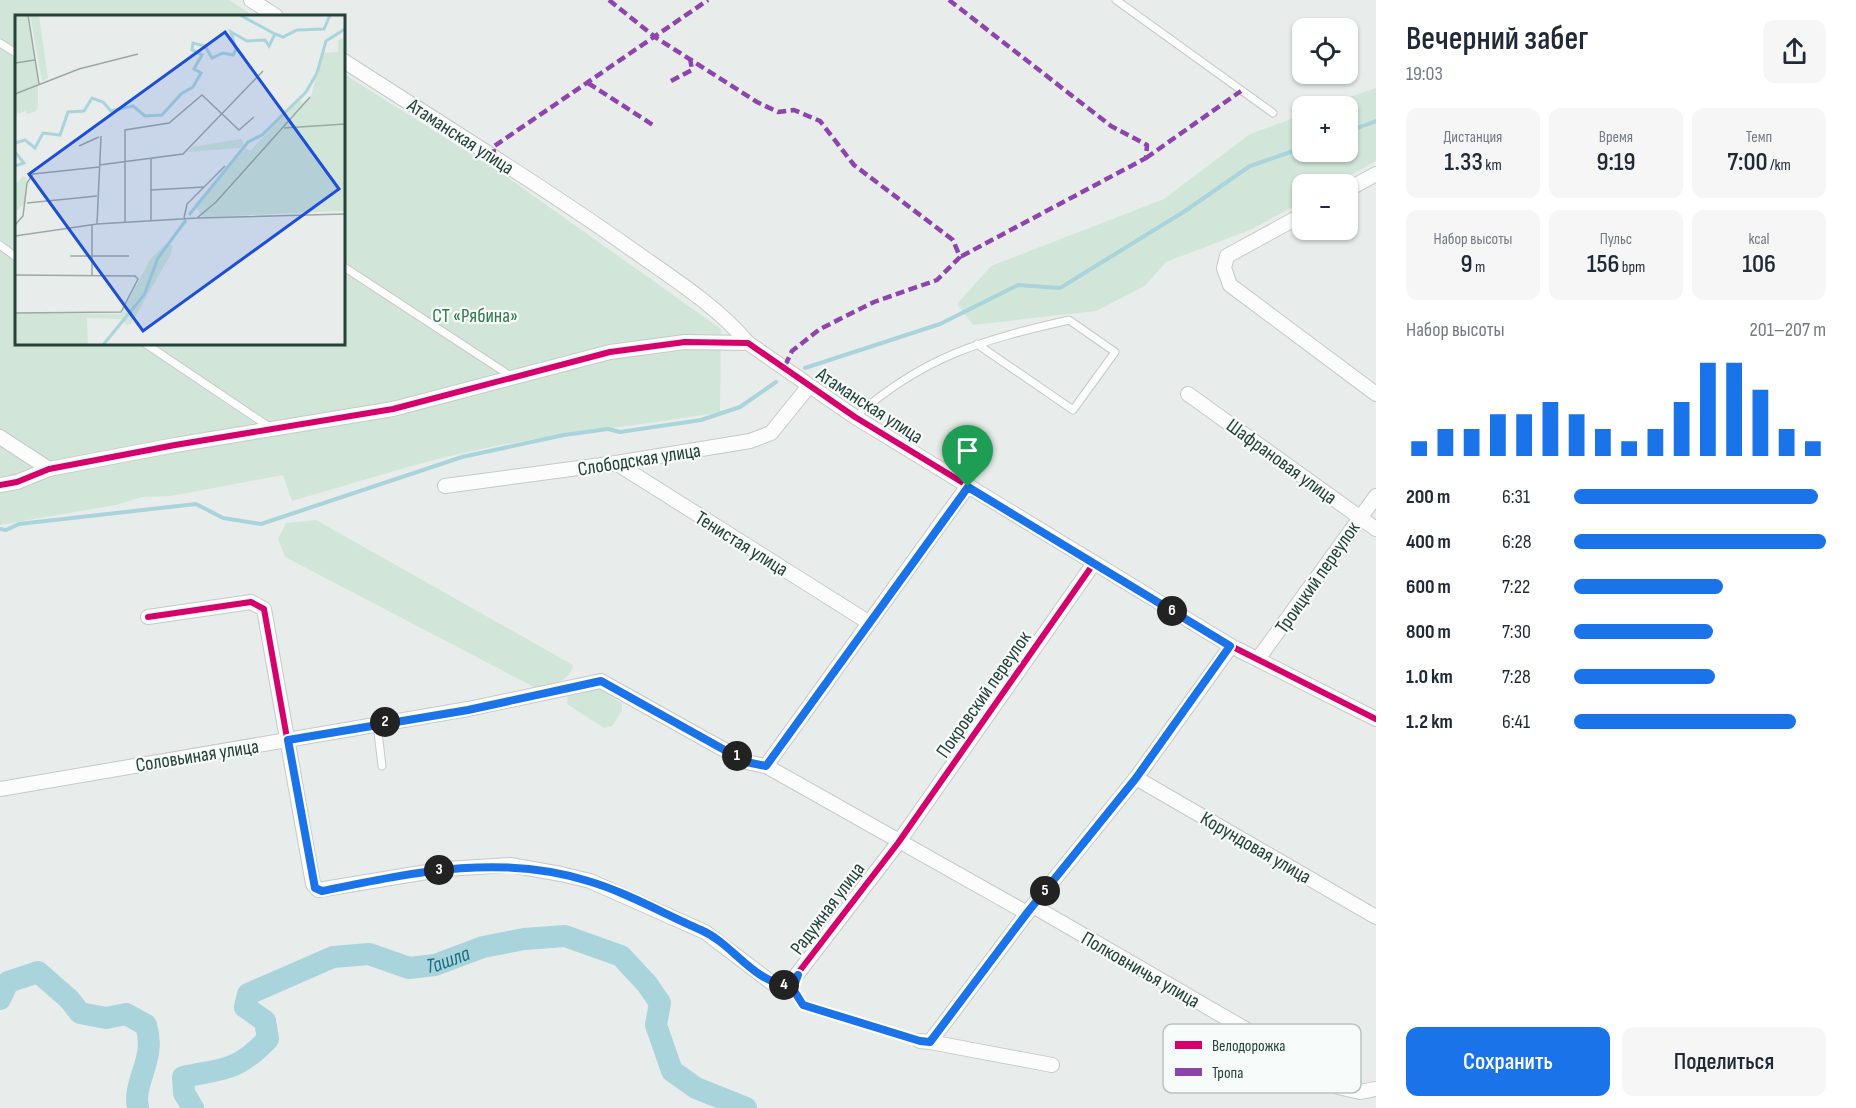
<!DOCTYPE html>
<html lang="ru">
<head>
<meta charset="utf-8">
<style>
  body { margin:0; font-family:"Sofia Sans Condensed",sans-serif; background:#f6f6f7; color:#1f2937; height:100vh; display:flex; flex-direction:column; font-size:22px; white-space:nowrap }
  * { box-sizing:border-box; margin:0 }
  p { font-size:20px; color:#747a83 }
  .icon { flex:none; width:33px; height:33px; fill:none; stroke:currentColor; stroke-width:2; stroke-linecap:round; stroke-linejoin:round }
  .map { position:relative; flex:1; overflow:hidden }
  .panel { display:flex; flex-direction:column; background:#fff; width:480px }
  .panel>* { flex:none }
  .tools { position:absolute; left:1292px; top:18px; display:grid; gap:12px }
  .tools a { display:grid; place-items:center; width:66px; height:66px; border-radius:12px; background:#fff; box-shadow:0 2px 4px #0004; font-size:30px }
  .pin { position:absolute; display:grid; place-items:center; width:51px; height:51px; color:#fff; margin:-62px -26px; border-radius:50% 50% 50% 0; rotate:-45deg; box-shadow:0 0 6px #0007 }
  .pin .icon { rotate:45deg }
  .km { position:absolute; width:30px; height:30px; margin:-15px; border-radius:50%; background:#222; color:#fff; font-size:16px; line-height:30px; text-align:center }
  .round { display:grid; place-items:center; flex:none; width:63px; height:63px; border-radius:12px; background:#f6f6f7 }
  .overview { display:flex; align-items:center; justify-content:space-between; height:102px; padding:0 30px }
  h1 { font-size:33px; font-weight:600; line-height:45px }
  .stats { display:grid; grid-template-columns:repeat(3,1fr); gap:9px; height:102px; padding:6px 30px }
  .stats div { display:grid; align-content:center; border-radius:12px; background:#f6f6f7; text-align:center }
  .stats b { font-size:26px; font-weight:600 }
  .stats small { font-size:16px; font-weight:400 }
  .stats p { font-size:16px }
  .chart { height:168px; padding:12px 30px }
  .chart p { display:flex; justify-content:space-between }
  .chart svg { width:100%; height:108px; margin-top:6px; stroke:#1a73e8; stroke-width:6 }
  .button { display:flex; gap:12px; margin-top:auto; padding:12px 30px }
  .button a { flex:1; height:69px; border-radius:12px; background:#1a73e8; color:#fff; font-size:24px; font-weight:600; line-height:69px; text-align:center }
  .button a+a { background:#f6f6f7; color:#1f2937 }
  ul { padding:0 30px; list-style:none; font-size:20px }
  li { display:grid; grid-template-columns:96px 72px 1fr; align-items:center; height:45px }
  li i { height:15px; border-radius:8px; background:#1a73e8 }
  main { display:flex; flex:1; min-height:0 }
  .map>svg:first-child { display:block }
  .green { fill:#d1e6d8 }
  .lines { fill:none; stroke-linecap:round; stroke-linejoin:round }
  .stream { stroke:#a9d4db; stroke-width:4 }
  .river { stroke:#a9d4db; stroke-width:22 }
  .service-casing { stroke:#c5cac8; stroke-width:9 }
  .minor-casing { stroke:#c5cac8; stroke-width:16 }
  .service { stroke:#fcfcfc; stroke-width:7 }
  .minor { stroke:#fcfcfc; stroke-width:14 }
  .quiet { stroke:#8e44ad; stroke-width:4.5; stroke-dasharray:9 4.5; stroke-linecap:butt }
  .cycleway-casing { stroke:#f7fbf9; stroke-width:10 }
  .cycleway { stroke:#d6006c; stroke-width:6 }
  .route-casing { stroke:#fff; stroke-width:12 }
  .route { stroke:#1a73e8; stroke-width:8 }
  .labels { text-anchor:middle; stroke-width:4.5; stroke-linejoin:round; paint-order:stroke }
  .street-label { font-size:20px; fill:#24423a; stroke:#f7fbf9 }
  .park-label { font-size:20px; fill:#2d7a4b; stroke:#f7fbf9 }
  .water-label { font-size:21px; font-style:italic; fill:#1c6f80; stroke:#f7fbf9 }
  .inset-river { fill:none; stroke:#a9d4db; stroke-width:3 }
  .inset-road { fill:none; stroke:#9aa9a4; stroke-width:1.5 }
  .view { fill:#1d4ed8; fill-opacity:0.15; stroke:#1d4ed8; stroke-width:3 }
  .inset-edge { fill:none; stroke:#24423a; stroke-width:3 }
  .key { fill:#f7fbf9; stroke:#b8c4c0; stroke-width:1.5 }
  .key-label { font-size:16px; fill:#24423a }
</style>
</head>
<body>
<main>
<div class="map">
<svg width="1376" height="1108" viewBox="0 0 1376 1108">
  <rect width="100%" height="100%" fill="#e8edeb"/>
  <g class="green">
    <path d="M0 0H229L254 16H16V344H344V74L507 177 721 329 720 412C642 426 564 432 486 448 420 461 356 483 292 501L283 475 171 496 142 497 116 505 0 525Z"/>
    <polygon points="1376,88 1376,161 1334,184 1302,184 1302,202 1250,230 1166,262 1145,286 1096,311 973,325 957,304 991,266 1164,199 1250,134 1302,115 1302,152 1347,152 1347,106 1323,106"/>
    <path d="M316 520 573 665C569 683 552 684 536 688L285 557 278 539 286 523Z"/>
    <polygon points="594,688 602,690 622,704 622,711 612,726 604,728 567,704 568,695"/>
  </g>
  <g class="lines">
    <g class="stream">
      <polyline points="1347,132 1376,121"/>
      <polyline points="805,368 940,324 1018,285 1060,288 1185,211 1250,166 1302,148"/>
      <polyline points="0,529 6,530 19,524 196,504 223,518 261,524 462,457 564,435 608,429 620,432 701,420 740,407 776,382"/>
    </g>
    <g class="river">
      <path d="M0 999 8 982 38 972 69 999 80 1013 106 1018 126 1014 146 1025C157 1060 132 1081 138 1108"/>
      <path id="s1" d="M193 1108 184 1093 183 1077C225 1068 236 1072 268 1039L265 1021 245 1007 248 994 333 957 369 954 409 968 435 965 483 947 524 939 565 936 621 956 647 984 660 1003 656 1025 672 1071 696 1088 746 1108"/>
    </g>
    <g class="service-casing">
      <g id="service">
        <polyline points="1116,0 1273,113"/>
        <polyline points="0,43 16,53"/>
        <polyline points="0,245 16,257"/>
        <polyline points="344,267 512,377"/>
        <polyline points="146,344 271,428"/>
        <path d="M855 417C924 356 982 340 1069 320L1115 352 1073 410 977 344"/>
        <polyline points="377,724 382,766"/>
        <polyline points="795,983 793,989 803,1005 920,1041"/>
      </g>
    </g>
    <g class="minor-casing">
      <g id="minor">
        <polyline points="251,0 276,16"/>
        <path d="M344 61C438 122 535 181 627 246 669 276 715 304 748 343"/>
        <polyline points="1347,190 1376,174"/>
        <polyline points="1302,215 1227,256 1224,268 1230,285 1376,394"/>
        <polyline points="1188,394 1376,529"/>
        <polyline points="0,437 49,469"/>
        <polyline points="616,463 868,622"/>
        <polyline points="0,485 17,482 49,469 175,445 393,409 610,352 685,342 748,343 855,417 1231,646 1376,719"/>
        <polyline points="445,486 616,463 750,441 771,433 809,386"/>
        <polyline points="148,617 251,602 264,609 313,884 318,890 445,869 510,865 561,874 590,881 705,932 772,983 788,986 898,843 1094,563"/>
        <polyline points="1258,659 1376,496"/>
        <polyline points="766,766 967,487"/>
        <polyline points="1136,778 1376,917"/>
        <polyline points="0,789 468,709 601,681 746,762 766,766 1027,913"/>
        <polyline points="1033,906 1247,1030 1338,1087 1360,1092 1376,1089"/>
        <polyline points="920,1041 930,1042 1027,913 1136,778 1231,646"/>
        <polyline points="930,1042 1052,1065"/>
      </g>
    </g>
    <use href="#service" class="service"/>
    <use href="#minor" class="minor"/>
    <g class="quiet">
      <polyline points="609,0 655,37 757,102 778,112 794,110 820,121 854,165 953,240 960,257 937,280 874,302 820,329 792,351 783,370"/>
      <polyline points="949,0 1111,126 1147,145 1146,158 960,257"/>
      <polyline points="671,81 692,70 690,58"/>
      <polyline points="588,83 653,125"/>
      <polyline points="495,158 493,147 708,0"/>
      <polyline points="1146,158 1241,91"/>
    </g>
    <g class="cycleway-casing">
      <g id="cycleway">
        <polyline points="0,485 17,482 49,469 175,445 393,409 610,352 685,342 748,343 855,417 1231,646 1376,719"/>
        <polyline points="148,617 251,602 264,609 313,884 318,890 445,869 510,865 561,874 590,881 705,932 772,983 788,986 898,843 1094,563"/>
      </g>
    </g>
    <use href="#cycleway" class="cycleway"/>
  </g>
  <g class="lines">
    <g class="route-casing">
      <path id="route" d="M968 487 1230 646 1136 778 1027 913 930 1042 920 1041 803 1005 793 989 798 975 788 986C751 980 733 944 701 930 664 914 626 892 588 881 499 853 411 873 322 891L315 888 288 740 468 710 601 681 746 762 766 766Z"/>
    </g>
    <use href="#route" class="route"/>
  </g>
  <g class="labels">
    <g class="street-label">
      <text transform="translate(461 136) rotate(33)" y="7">Атаманская улица</text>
      <text transform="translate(870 405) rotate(33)" y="7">Атаманская улица</text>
      <text transform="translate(639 459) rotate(-9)" y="7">Слободская улица</text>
      <text transform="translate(1282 461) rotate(36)" y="7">Шафрановая улица</text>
      <text transform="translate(742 543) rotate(32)" y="7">Тенистая улица</text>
      <text transform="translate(1317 577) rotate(-55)" y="7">Троицкий переулок</text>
      <text transform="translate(983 694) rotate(-55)" y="7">Покровский переулок</text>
      <text transform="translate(197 755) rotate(-9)" y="7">Соловьиная улица</text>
      <text transform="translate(1256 847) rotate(30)" y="7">Корундовая улица</text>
      <text transform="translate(827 908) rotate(-53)" y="7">Радужная улица</text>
      <text transform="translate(1141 969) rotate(30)" y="7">Полковничья улица</text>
    </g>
    <g class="park-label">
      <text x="475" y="322">СТ «Рябина»</text>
    </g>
    <g class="water-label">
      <text dy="7" stroke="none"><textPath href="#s1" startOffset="396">Ташла</textPath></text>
    </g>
  </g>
  <g transform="translate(15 15)">
    <rect width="330" height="330" fill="#e8edeb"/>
    <path d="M0 0H13L23 66V91L21 96 12 99 10 96 0 100ZM15 0H24L33 63 27 66ZM330 22V196L188 202 179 190 231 133 235 136 284 85 288 88 296 81 307 38 323 37V26ZM226 124 229 129 225 133 173 137 177 132ZM8 161 12 163 9 189 0 197V170ZM152 228 157 230 156 239 116 309 111 310 106 304 72 303 73 330H0V298L106 299 136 243Z" fill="#d1e6d8"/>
    <path class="inset-river" d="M225 0 260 19M0 128 10 125 20 133 28 118 45 120 53 97 69 96 77 83 88 87 96 96 118 91 130 101 147 100 166 79 178 72 186 58 179 54 187 40 177 35 178 28 190 31 197 43 208 38 218 40 221 35 216 17 232 26 250 25 254 31 260 19 268 22 282 15 309 14 315 0M0 137 9 148 0 151M174 200 233 127 247 120 291 77 302 58 311 26 330 14M88 330 129 280 143 243 171 205"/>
    <path class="inset-road" d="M13 0 24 69M0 48 20 45M0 79 64 54 123 39M269 113 330 109M64 131 84 122M136 144V205M84 150 168 139 248 56M136 175 189 172M12 188 82 181M169 203 172 189 210 151M183 203 330 199M110 207V115L154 108 187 80 224 115 239 102M82 209 86 121M0 210 8 201 12 168 18 159 84 152M0 221 82 209 182 203 201 187 295 82M55 241H114M0 260 120 261 123 264 106 297 0 298M77 260V210"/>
    <path class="view" d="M210 17 324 174 128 316 14 159Z"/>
    <rect width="330" height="330" class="inset-edge"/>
  </g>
  <rect x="1163" y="1024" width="198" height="69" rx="9" class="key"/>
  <rect x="1175" y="1041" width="27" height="8" fill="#d6006c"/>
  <rect x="1175" y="1068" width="27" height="8" fill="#8e44ad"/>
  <g class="key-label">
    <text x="1212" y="1051">Велодорожка</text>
    <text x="1212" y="1078">Тропа</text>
  </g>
</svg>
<div class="tools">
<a><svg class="icon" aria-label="locate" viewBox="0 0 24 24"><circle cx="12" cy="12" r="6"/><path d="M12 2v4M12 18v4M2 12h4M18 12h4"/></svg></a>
<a>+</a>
<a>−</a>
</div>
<div class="pin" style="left:968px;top:487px;background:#1e9e55"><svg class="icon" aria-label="arrive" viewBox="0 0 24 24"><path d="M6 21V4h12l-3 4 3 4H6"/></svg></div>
<b class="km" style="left:737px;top:756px">1</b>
<b class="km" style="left:385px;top:722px">2</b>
<b class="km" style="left:439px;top:870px">3</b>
<b class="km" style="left:784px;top:985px">4</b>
<b class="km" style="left:1045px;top:891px">5</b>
<b class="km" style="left:1172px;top:611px">6</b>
</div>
<section class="panel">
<div class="overview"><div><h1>Вечерний забег</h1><p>19:03</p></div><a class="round"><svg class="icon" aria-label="share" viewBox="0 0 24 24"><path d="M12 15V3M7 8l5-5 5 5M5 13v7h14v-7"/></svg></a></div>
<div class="stats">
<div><p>Дистанция</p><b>1.33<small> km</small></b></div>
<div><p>Время</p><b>9:19</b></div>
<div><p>Темп</p><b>7:00<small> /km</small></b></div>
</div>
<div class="stats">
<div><p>Набор высоты</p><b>9<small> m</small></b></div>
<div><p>Пульс</p><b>156<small> bpm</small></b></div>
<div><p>kcal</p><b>106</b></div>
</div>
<div class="chart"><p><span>Набор высоты</span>201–207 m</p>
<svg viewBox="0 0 160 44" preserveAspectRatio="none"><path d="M5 44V38M15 44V33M25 44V33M35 44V27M45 44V27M55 44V22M65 44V27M75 44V33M85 44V38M95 44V33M105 44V22M115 44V6M125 44V6M135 44V17M145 44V33M155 44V38"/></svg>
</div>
<ul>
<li><b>200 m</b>6:31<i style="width:97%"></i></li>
<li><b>400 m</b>6:28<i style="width:100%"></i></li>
<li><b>600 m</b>7:22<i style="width:59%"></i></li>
<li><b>800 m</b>7:30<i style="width:55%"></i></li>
<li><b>1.0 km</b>7:28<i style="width:56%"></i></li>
<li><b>1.2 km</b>6:41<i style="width:88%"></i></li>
</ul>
<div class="button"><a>Сохранить</a><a>Поделиться</a></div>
</section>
</main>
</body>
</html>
